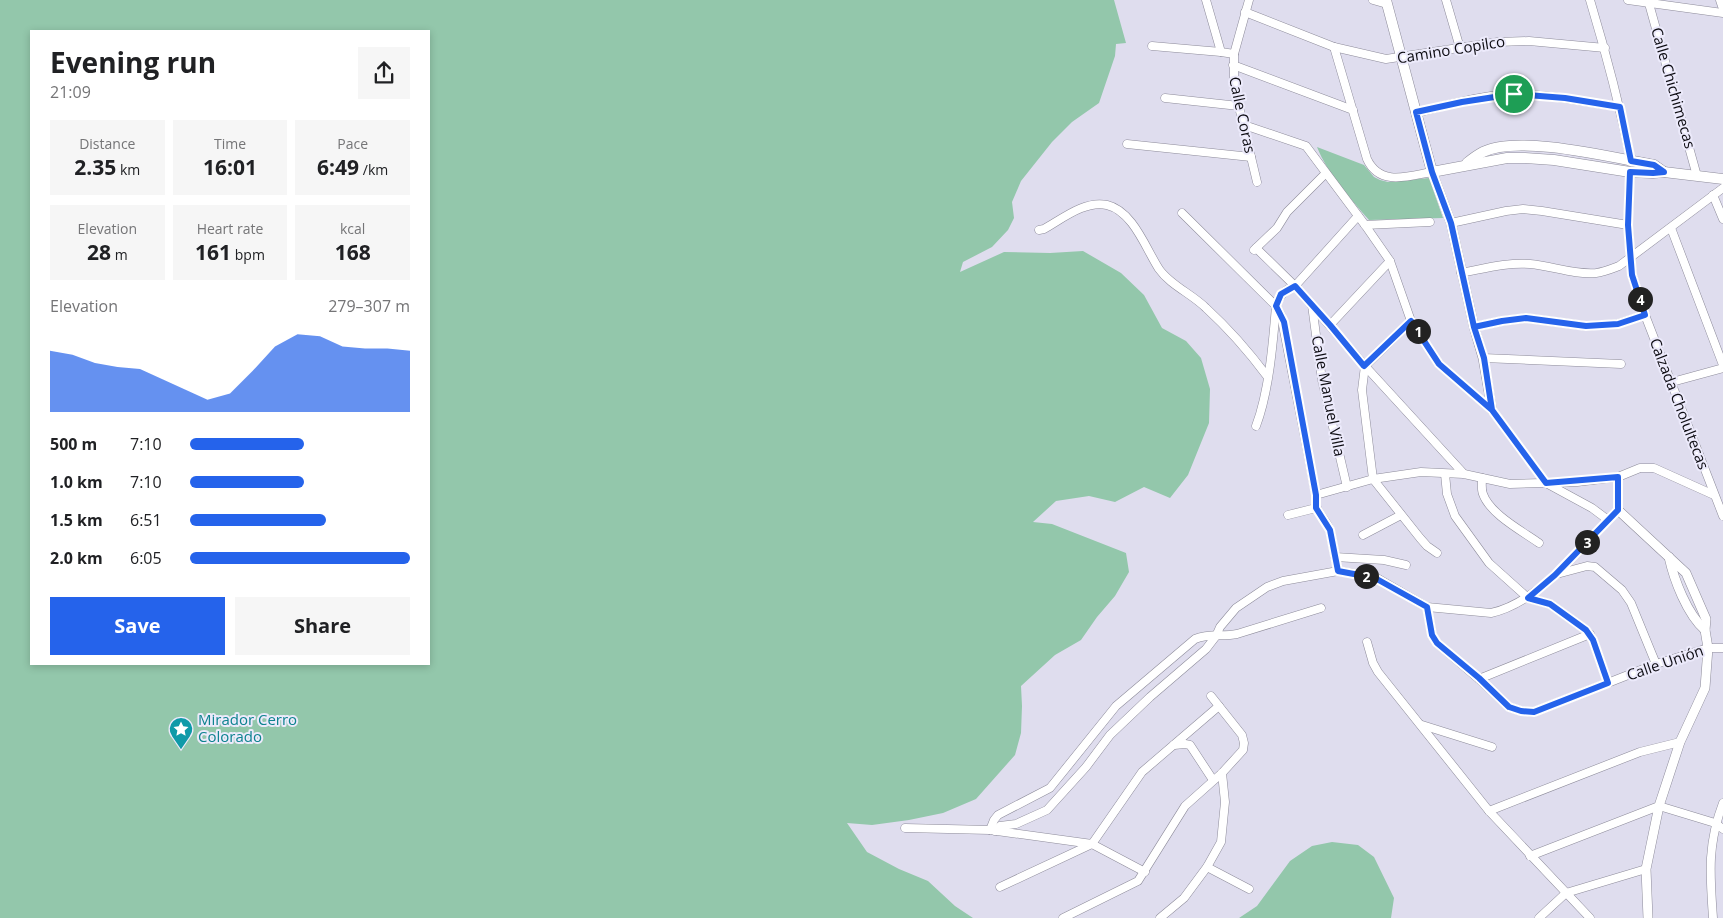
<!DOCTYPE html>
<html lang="en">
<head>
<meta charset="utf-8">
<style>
  body { margin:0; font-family:"Open Sans",sans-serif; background:#f6f6f6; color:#202124; height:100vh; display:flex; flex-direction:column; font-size:19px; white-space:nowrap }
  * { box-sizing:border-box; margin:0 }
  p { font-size:16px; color:#757577 }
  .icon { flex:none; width:28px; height:28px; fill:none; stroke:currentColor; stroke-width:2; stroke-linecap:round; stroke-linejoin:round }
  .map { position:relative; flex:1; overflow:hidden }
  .panel { position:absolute; left:30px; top:30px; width:400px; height:635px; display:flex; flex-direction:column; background:#fff; border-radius:0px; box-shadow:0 2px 8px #0003 }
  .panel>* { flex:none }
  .pin { position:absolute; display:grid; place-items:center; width:42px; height:42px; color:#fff; margin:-21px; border:2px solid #fff; border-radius:50%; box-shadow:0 1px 5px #0007 }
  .km { position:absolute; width:25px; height:25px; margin:-12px; border-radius:50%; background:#222; color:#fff; font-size:14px; line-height:25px; text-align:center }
  .round { display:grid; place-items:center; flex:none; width:52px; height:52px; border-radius:0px; background:#f6f6f6 }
  .overview { display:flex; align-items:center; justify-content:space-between; height:85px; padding:0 20px }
  h1 { font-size:28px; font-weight:700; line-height:38px }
  .metrics { display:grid; grid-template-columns:repeat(3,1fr); gap:8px; height:85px; padding:5px 20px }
  .metrics div { display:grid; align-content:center; border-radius:0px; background:#f6f6f6; text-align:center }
  .metrics b { font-size:21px; font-weight:700 }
  .metrics small { font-size:14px; font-weight:400 }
  .metrics p { font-size:14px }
  .chart { height:140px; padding:10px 20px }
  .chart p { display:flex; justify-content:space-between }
  .chart svg { width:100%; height:90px; margin-top:5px; fill:#2563eb; opacity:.7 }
  .button { display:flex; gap:10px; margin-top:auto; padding:10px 20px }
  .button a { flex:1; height:58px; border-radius:0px; background:#2563eb; color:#fff; font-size:20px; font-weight:700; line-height:58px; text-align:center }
  .button a+a { background:#f6f6f6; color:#202124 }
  ul { padding:0 20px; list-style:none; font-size:16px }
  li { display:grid; grid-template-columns:80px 60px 1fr; align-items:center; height:38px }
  li i { height:12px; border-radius:6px; background:#2563eb }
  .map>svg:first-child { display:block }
  .green { fill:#93c7ab; fill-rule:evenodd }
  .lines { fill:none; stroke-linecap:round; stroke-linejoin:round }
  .minor-casing { stroke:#8d8b9a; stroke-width:9 }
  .tertiary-casing { stroke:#8d8b9a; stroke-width:10 }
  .secondary-casing { stroke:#8d8b9a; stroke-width:11 }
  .minor { stroke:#fff; stroke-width:8 }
  .tertiary { stroke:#fff; stroke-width:9 }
  .secondary { stroke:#fff; stroke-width:10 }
  .route-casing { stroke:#fff; stroke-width:10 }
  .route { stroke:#2563eb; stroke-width:6 }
  .labels { text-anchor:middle; stroke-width:4; stroke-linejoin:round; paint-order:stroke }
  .street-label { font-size:15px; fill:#0d0c12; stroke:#eceafb }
  .culture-label { font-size:15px; fill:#0d838f; stroke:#eceafb; text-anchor:start }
</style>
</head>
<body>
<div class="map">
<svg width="1723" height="918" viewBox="0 0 1723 918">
  <rect width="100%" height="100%" fill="#dfddee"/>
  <g class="green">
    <path d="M0 0H1114L1126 43 1116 44 1115 56 1099 103 1072 122 1052 142 1021 181 1012 202 1014 218 1008 230 992 247 963 262 960 272 1004 252 1050 253 1083 251 1121 273 1144 295 1162 328 1186 341 1201 358 1210 389 1209 423 1188 475 1170 498 1144 487 1115 502 1089 496 1056 501 1033 522 1052 524 1126 553 1129 572 1115 596 1097 617 1081 640 1055 655 1021 686 1022 706 1021 733 1015 755 976 799 943 813 909 820 872 825 847 823 867 852 899 869 928 881 955 906 973 918H0ZM31 31H429V664H31Z"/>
    <path d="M1317 147 1364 165 1374 177 1380 180 1388 182 1429 178 1443 218 1369 220C1351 199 1327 173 1317 147Z"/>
    <polygon points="1332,842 1358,845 1374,857 1394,898 1391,918 1239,918 1257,906 1290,861 1312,846"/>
  </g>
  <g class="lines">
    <g class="minor-casing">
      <g id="minor">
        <polyline points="1206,0 1221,52 1234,54 1234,86 1257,182"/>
        <polyline points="1373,0 1387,4"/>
        <polyline points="1446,0 1460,48"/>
        <path d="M1590 0C1606 53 1620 107 1631 161"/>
        <polyline points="1628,0 1723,13"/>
        <polyline points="1648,0 1697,176"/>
        <polyline points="1245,12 1334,47 1386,59 1498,42 1529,41 1605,48"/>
        <polyline points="1152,46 1221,52"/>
        <path d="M1334 47 1367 159C1380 187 1409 176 1432 172"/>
        <polyline points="1234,54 1249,0"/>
        <polyline points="1233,65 1353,110"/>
        <polyline points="1165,98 1239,106"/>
        <path d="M1416 113C1448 105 1481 95 1513 94 1549 94 1585 102 1620 107"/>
        <polyline points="1244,125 1306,146 1365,225 1390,261 1411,321 1439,364 1492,410 1546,483 1592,508 1608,520"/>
        <polyline points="1127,144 1251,157"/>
        <polyline points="1630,172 1628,225 1632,275 1645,315 1723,516"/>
        <polyline points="1713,195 1723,219"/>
        <path d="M1182 213 1276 306 1281 315 1316 495C1314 514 1324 515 1330 530L1338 571"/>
        <polyline points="1451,223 1506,211 1523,209 1542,211 1628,225"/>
        <polyline points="1365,225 1430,222"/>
        <polyline points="1671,228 1723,365"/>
        <path d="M1039 230 1044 229C1062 219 1085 200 1107 205 1133 211 1146 249 1159 269 1170 285 1192 294 1206 308 1229 329 1249 352 1267 376"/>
        <polyline points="1256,248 1295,286 1365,366 1464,474"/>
        <polyline points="1254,250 1277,228 1287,212 1326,173"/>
        <path d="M1461 273C1483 269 1507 262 1530 264 1552 266 1574 275 1596 273 1604 272 1611 269 1619 266L1723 188"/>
        <polyline points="1312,305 1322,380 1347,487"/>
        <polyline points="1411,321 1365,366 1362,390 1373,479 1420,538 1427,546 1437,553"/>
        <polyline points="1330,325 1390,261"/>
        <polyline points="1474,327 1502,321 1526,318 1586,326 1617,324 1645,315"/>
        <polyline points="1483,358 1621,364"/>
        <polyline points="1672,382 1723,368"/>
        <path d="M1256 426C1269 392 1273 343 1276 306 1280 295 1284 290 1295 286L1358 216"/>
        <polyline points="1445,474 1447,494 1455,516 1489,563 1528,598 1550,604 1586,630 1593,640 1608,683"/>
        <path d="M1482 478C1482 483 1481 489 1483 494 1490 514 1522 531 1539 543"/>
        <polyline points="1316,495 1373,479 1421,472 1464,474 1510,484 1577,482 1618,477 1640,468 1654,468 1714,495"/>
        <polyline points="1288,515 1316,508"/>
        <polyline points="1363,535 1401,515"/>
        <polyline points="1335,557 1384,560 1406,565"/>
        <polyline points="1557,574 1587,566 1595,567 1622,590 1631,603 1656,664"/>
        <polyline points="1427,607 1432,635 1437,643 1479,679 1509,707 1521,711 1534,712 1656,664 1708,648 1723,648"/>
        <polyline points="1367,642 1373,663 1378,672 1489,811 1590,918"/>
        <polyline points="1479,679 1590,634"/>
        <polyline points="1422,725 1492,747"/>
        <polyline points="1174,745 1185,744 1190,745 1213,780"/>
        <polyline points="1489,811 1640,752 1680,742"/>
        <polyline points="905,828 990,830 1092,844 1145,872"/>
        <path d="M990 830 994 820 998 815 1050 788 1116 706 1195 639C1209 633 1223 637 1237 634L1321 608"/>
        <path d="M995 831 1000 826 1016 824 1047 810 1086 767 1110 735 1150 697 1206 649 1216 636 1220 627 1236 608 1267 587 1283 581 1338 571 1375 577 1427 607 1491 613C1541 602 1582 545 1618 510V477"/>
        <polyline points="1530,856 1659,806 1715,823 1723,829"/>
        <polyline points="1207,867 1249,889"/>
        <polyline points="1000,887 1092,844 1142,772 1219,706"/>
        <polyline points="1063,918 1138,881 1185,806 1222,773 1243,750 1244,743 1242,735 1211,696"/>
        <polyline points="1160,918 1184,898 1207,867 1221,842 1225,802 1222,773"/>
        <polyline points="1539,918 1566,893 1646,869"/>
        <path d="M1713 918C1710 875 1707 845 1723 803"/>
      </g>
    </g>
    <g class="tertiary-casing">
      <g id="tertiary">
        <polyline points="1432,172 1451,223 1474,327 1483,358 1492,410"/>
        <polyline points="1618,510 1686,573 1706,619 1705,630 1708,648 1705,688 1680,742 1659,806 1646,869 1648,918"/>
        <path d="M1669 557C1674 580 1687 614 1705 630"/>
      </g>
    </g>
    <g class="secondary-casing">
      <g id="secondary">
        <polyline points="1386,0 1432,172 1507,158 1525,158 1554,160 1630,172 1653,173 1664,172 1723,179"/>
        <polyline points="1721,0 1723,6"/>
        <path d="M1467 163C1472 159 1477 155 1483 152 1519 134 1614 158 1654 165L1664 172"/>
      </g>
    </g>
    <use href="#minor" class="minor"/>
    <use href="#tertiary" class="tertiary"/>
    <use href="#secondary" class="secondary"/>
  </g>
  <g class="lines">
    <g class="route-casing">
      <polyline id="route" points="1514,94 1462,102 1416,112 1432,172 1451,223 1474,327 1484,358 1492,410 1439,364 1411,321 1364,366 1330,325 1295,286 1281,294 1276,306 1284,322 1316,495 1316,508 1330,530 1338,571 1375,578 1427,607 1432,635 1437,643 1479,678 1509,707 1521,711 1534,712 1608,683 1593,640 1586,630 1550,604 1528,598 1555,575 1618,510 1618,477 1546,483 1492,410 1484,358 1474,327 1502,321 1526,318 1586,326 1618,324 1645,315 1632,275 1628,225 1630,172 1653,173 1664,172 1654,165 1631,161 1620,107 1565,98 1514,94"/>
    </g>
    <use href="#route" class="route"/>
  </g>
  <defs>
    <g id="sight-pin" transform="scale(1.25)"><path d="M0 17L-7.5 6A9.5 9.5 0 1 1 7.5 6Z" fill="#0f9aa8" stroke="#eceafb"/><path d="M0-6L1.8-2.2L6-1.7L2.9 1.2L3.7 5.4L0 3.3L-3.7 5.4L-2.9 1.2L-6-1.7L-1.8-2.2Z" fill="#fff"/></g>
  </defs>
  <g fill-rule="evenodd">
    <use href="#sight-pin" x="181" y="729"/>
  </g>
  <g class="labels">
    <g class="street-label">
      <text transform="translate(1451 50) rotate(-9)" y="5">Camino Copilco</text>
      <text transform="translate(1673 88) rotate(74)" y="5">Calle Chichimecas</text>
      <text transform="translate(1242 115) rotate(78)" y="5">Calle Coras</text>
      <text transform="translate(1328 396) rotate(79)" y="5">Calle Manuel Villa</text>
      <text transform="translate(1679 404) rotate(69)" y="5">Calzada Cholultecas</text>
      <text transform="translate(1665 663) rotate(-19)" y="5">Calle Unión</text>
    </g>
    <g class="culture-label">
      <text x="198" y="725">Mirador Cerro<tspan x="198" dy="17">Colorado</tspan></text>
    </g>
  </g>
</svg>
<div class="pin" style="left:1514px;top:94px;background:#1e9e55"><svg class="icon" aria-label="arrive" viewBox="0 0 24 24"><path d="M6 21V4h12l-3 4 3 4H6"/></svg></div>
<b class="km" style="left:1418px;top:331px">1</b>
<b class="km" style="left:1366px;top:576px">2</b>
<b class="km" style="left:1587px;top:542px">3</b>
<b class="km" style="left:1640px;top:299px">4</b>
<section class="panel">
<div class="overview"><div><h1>Evening run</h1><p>21:09</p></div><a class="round"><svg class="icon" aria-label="share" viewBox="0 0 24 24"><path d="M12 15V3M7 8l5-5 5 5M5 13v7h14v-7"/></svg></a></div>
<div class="metrics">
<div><p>Distance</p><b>2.35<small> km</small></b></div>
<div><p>Time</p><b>16:01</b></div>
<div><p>Pace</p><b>6:49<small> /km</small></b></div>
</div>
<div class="metrics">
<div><p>Elevation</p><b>28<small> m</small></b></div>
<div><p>Heart rate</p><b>161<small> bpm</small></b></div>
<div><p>kcal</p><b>168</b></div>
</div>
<div class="chart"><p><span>Elevation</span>279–307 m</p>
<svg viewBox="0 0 160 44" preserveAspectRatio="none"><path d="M0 44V14L10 16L20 20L30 22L40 23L50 28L60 33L70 38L80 35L90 24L100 12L110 6L120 7L130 12L140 13L150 13L160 14V44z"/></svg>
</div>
<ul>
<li><b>500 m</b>7:10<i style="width:52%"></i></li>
<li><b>1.0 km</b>7:10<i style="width:52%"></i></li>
<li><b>1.5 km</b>6:51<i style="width:62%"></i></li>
<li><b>2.0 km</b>6:05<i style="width:100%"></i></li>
</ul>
<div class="button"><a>Save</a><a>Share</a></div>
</section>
</div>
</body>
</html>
